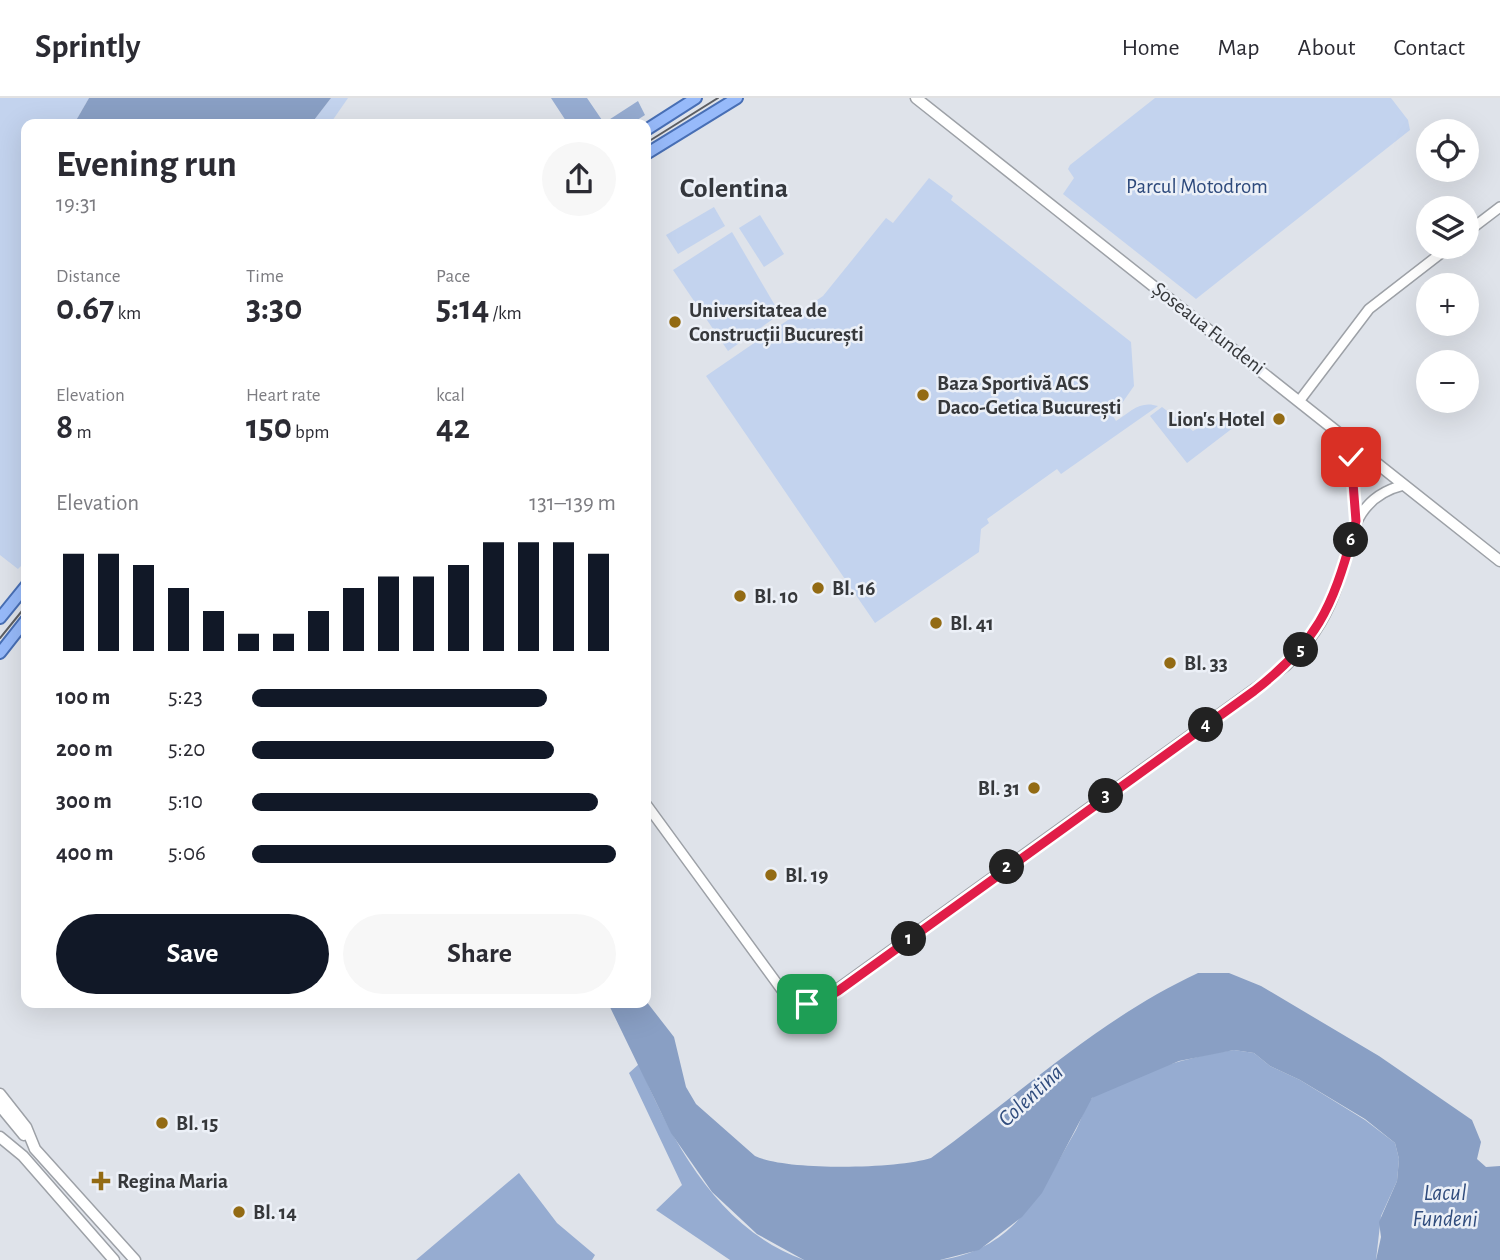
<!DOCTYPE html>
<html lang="en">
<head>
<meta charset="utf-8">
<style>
  body { margin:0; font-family:"Alegreya Sans",sans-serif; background:#f7f7f7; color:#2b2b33; height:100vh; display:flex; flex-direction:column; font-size:26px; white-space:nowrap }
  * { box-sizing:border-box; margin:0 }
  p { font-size:23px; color:#7c7c81 }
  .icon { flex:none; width:38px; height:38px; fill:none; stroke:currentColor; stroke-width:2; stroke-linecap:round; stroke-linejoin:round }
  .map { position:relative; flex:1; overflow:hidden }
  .drawer { position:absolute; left:21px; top:21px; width:630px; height:889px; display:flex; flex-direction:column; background:#fff; border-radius:14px; box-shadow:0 7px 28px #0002 }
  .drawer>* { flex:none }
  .buttons { position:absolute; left:1416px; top:21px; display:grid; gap:14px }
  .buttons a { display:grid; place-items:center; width:63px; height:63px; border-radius:50%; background:#fff; box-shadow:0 7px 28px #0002; font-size:35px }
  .pin { position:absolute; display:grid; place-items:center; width:60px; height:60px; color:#fff; margin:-30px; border-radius:14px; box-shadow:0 4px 10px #0006 }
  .km { position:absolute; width:35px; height:35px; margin:-18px; border-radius:50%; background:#222; color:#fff; font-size:19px; line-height:35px; text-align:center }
  .round { display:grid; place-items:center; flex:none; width:74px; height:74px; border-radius:37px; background:#f7f7f7 }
  .summary { display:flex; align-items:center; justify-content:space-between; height:119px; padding:0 35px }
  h1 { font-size:38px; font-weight:700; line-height:52px }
  .figures { display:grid; grid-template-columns:repeat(3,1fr); gap:10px; height:119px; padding:7px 35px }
  .figures div { display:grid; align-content:center }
  .figures b { font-size:35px; font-weight:700 }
  .figures small { font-size:19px; font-weight:400 }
  .figures p { font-size:19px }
  .chart { height:196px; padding:14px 35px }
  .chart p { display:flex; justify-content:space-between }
  .chart svg { width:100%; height:126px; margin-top:7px; stroke:#111827; stroke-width:6 }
  .cta { display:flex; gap:14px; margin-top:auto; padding:14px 35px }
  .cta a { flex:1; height:80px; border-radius:42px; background:#111827; color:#fff; font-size:28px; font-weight:700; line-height:80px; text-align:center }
  .cta a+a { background:#f7f7f7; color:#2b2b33 }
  ul { padding:0 35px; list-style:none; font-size:23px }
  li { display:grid; grid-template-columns:112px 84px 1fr; align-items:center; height:52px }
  li i { height:18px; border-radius:9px; background:#111827 }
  header { display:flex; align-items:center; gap:42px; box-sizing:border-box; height:98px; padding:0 35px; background:#fff; border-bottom:2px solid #e1e1e2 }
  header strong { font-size:33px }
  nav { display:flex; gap:38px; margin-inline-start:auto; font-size:24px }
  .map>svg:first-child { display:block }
  .green { fill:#c3d3ee }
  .forest { fill:#96acd1 }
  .water { fill:#899fc4 }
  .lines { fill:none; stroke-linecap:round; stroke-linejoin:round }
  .tertiary-casing { stroke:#9da1a7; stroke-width:12 }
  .secondary-casing { stroke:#9da1a7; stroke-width:13 }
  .primary-casing { stroke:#486fb5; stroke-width:14 }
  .tertiary { stroke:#fff; stroke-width:9 }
  .secondary { stroke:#fff; stroke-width:10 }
  .primary { stroke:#97bafa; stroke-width:10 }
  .tram { stroke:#5d5f63; stroke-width:2 }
  .route-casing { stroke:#fff; stroke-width:14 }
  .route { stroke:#e11d48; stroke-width:9 }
  .poi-dot { fill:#936b14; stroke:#ecf0f7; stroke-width:2.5 }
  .labels { text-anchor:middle; stroke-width:5; stroke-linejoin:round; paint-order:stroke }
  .park-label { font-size:21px; fill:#2e4a7c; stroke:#ecf0f7 }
  .poi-label { font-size:21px; font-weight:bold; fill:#36383b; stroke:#ecf0f7; text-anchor:start }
  .street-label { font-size:21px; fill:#36383b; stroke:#ecf0f7 }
  .water-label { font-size:23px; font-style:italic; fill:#304c7d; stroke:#ecf0f7 }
  .district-label { font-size:28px; font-weight:bold; fill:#34373d; stroke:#ecf0f7 }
</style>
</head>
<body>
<header>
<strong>Sprintly</strong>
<nav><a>Home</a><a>Map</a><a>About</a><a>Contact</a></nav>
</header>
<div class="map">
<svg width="1500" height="1162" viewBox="0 0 1500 1162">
  <rect width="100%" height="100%" fill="#dfe3ea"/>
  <g class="green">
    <polygon points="0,0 89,0 74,26 26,26 26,463 18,471 0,457"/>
    <polygon points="331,0 348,0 330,26 311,26"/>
    <polygon points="1155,0 1391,0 1408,22 1410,32 1196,201 1063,96 1074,80 1068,71 1070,67"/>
    <path d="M929 80 953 98 951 102 1131 244 1134 288 1113 318 1116 323C1130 314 1140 302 1158 308L1061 376 1057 371 987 421 989 425 981 431 979 454 875 525 706 278 823 198 886 120 893 125Z"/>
    <polygon points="714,109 725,128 678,156 666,137"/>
    <polygon points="760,117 784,156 764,169 739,130"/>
    <polygon points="732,134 780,216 728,253 673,172"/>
    <polygon points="1162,309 1193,333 1230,312 1238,318 1262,321 1261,329 1238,326 1187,365 1150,318"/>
  </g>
  <g class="forest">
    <polygon points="551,0 587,0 604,25 638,3 645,17 631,26 568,26"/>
    <path d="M1234 952 1254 955 1270 968 1300 982 1365 1022 1395 1045 1399 1061 1397 1083 1381 1118 1376 1162H940C1018 1151 1041 1092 1076 1032 1081 1023 1085 1006 1093 999 1120 978 1199 956 1234 952Z"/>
    <path d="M639 966C672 1044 719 1132 804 1162H730L656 1112 682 1087 629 975Z"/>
    <polygon points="519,1075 557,1125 595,1157 592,1162 416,1162"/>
  </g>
  <g class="water">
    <polygon points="89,0 331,0 311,26 74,26"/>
    <path d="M1198 875H1229L1261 888 1379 958 1472 1022 1481 1044 1477 1061 1486 1069 1500 1068V1162H1376L1381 1139 1379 1124 1397 1083 1399 1061 1395 1045 1365 1021 1300 982 1270 968 1254 955 1234 952 1179 963 1092 1000 1042 1095 1022 1119 979 1152 940 1162H804L757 1136 712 1094 671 1035 608 905 646 903 674 939 686 989 696 1006 755 1058C787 1073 897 1071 931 1060 1019 997 1099 921 1198 875Z"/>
  </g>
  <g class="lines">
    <g class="tertiary-casing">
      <g id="tertiary">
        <polyline points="1466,135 1500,109"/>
        <polyline points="1300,302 1369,211 1449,149"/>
        <polyline points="1354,346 1351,359 1356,421"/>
        <path d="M646 706 784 895 798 904H819L1286 568C1307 548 1324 524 1334 497 1352 450 1347 401 1404 387"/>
      </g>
    </g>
    <g class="secondary-casing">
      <g id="secondary">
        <polyline points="916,0 1500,463"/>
        <polyline points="0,996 26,1029 35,1051 135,1162"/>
        <polyline points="0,1008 24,1037"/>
        <polyline points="0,1039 23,1058 114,1162"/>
      </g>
    </g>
    <g class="primary-casing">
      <g id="primary">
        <polyline points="646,32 696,0"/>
        <polyline points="646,56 737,0"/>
        <polyline points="0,520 26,488"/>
        <polyline points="0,555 26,522"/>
      </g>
    </g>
    <use href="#tertiary" class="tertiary"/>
    <use href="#secondary" class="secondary"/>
    <use href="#primary" class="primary"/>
    <g class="tram">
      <polyline points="646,45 718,0"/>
      <polyline points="0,540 26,508"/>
    </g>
  </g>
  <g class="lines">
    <g class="route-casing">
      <path id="route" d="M807 906 819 904 838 893 1254 593C1317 544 1332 511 1353 435L1356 423 1351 359"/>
    </g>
    <use href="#route" class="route"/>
  </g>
  <g class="poi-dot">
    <circle cx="675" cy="224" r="7"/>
    <circle cx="923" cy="297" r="7"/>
    <circle cx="1279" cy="321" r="7"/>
    <circle cx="818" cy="490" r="7"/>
    <circle cx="740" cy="498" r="7"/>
    <circle cx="936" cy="525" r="7"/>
    <circle cx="1170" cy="565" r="7"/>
    <circle cx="1034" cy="690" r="7"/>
    <circle cx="771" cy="777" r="7"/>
    <circle cx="162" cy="1025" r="7"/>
    <path d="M97.5 1072.5h7v7h7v7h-7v7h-7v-7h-7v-7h7z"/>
    <circle cx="239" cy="1114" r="7"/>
  </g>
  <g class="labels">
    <g class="park-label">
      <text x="1197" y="95">Parcul Motodrom</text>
    </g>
    <g class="poi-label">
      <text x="689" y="219">Universitatea de<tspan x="689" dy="24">Construcții București</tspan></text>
      <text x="937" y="292">Baza Sportivă ACS<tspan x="937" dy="24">Daco-Getica București</tspan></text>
      <text x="1265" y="328" text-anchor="end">Lion's Hotel</text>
      <text x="832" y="497">Bl. 16</text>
      <text x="754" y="505">Bl. 10</text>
      <text x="950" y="532">Bl. 41</text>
      <text x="1184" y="572">Bl. 33</text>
      <text x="1020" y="697" text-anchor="end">Bl. 31</text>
      <text x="785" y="784">Bl. 19</text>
      <text x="176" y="1032">Bl. 15</text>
      <text x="117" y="1090">Regina Maria</text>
      <text x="253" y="1121">Bl. 14</text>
    </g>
    <g class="street-label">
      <text transform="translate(1209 230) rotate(38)" y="7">Șoseaua Fundeni</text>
    </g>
    <g class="water-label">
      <text transform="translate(1030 997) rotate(-43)" y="8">Colentina</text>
      <text x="1445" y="1102">Lacul<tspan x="1445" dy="26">Fundeni</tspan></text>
    </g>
    <g class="district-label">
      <text x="734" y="99">Colentina</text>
    </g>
  </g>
</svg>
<div class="buttons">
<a><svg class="icon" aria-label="locate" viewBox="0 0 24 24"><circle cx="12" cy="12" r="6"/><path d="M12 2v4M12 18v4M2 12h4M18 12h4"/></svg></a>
<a><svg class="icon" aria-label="layers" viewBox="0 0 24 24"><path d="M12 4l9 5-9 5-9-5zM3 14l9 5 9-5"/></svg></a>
<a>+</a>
<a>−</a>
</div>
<div class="pin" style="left:807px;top:906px;background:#1e9e55"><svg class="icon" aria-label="arrive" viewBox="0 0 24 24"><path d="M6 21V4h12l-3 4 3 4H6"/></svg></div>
<div class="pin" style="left:1351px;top:359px;background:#d93025"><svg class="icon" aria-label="check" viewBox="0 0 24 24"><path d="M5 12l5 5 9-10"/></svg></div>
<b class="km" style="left:909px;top:841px">1</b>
<b class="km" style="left:1007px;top:769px">2</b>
<b class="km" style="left:1106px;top:698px">3</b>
<b class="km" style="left:1206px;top:627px">4</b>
<b class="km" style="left:1301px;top:552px">5</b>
<b class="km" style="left:1351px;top:442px">6</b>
<section class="drawer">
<div class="summary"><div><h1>Evening run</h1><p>19:31</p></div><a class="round"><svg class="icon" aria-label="share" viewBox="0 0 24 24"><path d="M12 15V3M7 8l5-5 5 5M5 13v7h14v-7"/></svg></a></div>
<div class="figures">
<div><p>Distance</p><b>0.67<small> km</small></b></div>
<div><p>Time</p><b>3:30</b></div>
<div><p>Pace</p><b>5:14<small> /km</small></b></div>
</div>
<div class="figures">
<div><p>Elevation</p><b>8<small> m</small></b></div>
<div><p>Heart rate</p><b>150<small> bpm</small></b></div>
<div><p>kcal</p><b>42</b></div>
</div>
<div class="chart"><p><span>Elevation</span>131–139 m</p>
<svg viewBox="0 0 160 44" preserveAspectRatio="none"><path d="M5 44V10M15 44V10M25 44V14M35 44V22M45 44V30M55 44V38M65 44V38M75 44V30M85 44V22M95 44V18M105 44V18M115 44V14M125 44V6M135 44V6M145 44V6M155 44V10"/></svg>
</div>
<ul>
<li><b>100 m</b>5:23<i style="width:81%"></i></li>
<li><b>200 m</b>5:20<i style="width:83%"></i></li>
<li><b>300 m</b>5:10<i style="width:95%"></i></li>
<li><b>400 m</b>5:06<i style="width:100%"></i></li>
</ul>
<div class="cta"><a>Save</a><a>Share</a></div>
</section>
</div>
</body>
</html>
